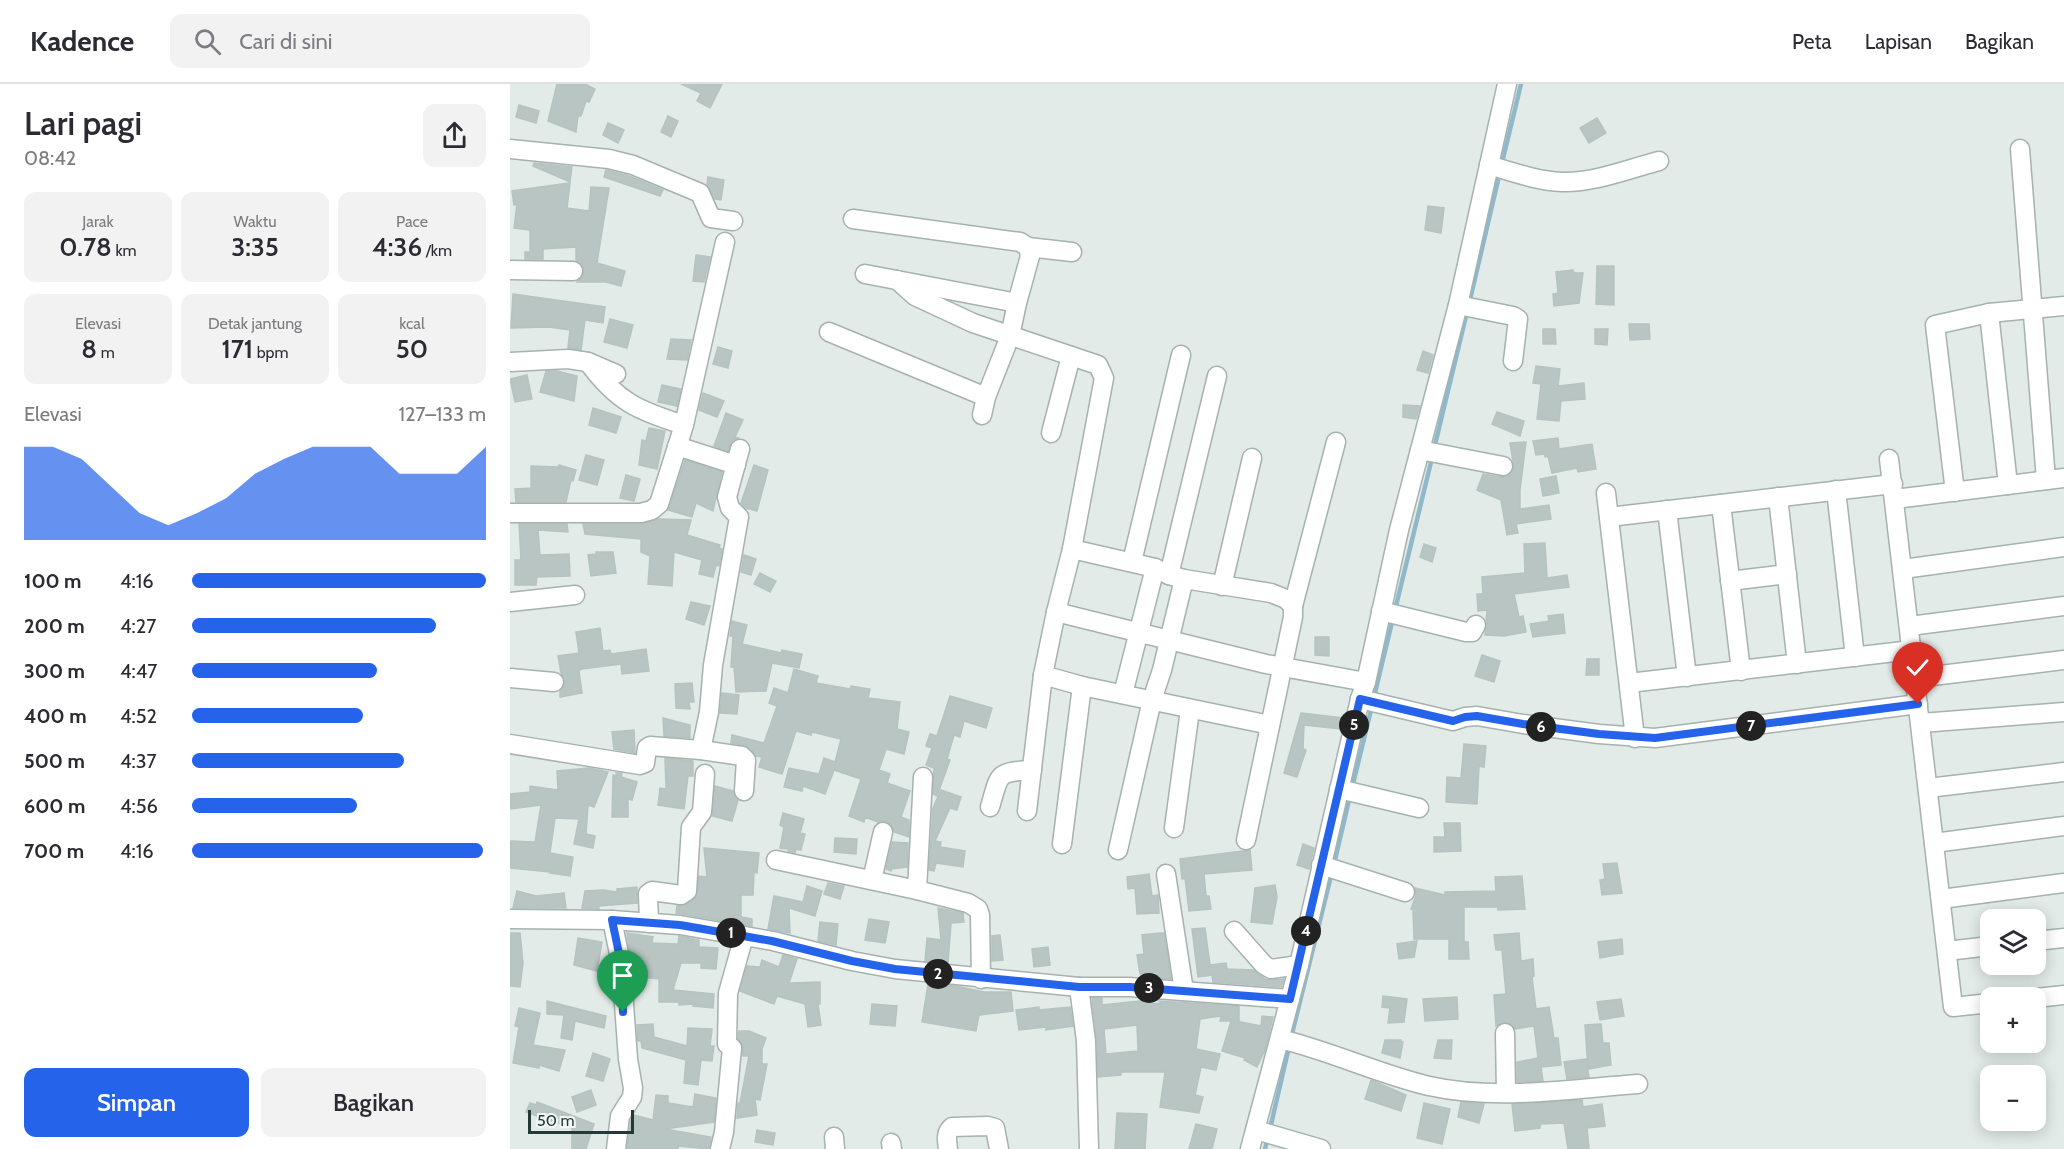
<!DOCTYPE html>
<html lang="id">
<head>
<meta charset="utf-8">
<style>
  body { margin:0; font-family:Cabin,sans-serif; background:#f2f2f3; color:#2b2b33; height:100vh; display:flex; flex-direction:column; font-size:22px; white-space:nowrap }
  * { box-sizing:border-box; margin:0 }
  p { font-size:20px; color:#7c7c81 }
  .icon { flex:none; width:33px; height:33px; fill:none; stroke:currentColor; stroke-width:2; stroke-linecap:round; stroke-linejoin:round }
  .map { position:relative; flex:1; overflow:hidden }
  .side { display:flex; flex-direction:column; background:#fff; width:510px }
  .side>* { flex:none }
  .fabs { position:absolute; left:1470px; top:825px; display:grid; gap:12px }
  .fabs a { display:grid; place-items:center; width:66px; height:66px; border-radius:12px; background:#fff; box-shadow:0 3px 15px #0003; font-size:30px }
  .scale { position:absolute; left:18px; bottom:15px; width:106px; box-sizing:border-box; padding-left:6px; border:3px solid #243a38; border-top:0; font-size:16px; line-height:21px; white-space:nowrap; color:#243a38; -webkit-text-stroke:4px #f2f8f6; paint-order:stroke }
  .pin { position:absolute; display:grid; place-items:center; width:51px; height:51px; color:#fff; margin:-62px -26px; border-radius:50% 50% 50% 0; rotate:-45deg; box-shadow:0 0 6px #0007 }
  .pin .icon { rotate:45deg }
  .km { position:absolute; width:30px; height:30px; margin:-15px; border-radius:50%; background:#222; color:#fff; font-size:16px; line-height:30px; text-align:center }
  .round { display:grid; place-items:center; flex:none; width:63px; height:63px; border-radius:12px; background:#f2f2f3 }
  .headline { display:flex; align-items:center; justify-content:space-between; height:102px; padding:0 24px }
  h1 { font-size:33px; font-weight:600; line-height:45px }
  .metrics { display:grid; grid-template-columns:repeat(3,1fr); gap:9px; height:102px; padding:6px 24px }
  .metrics div { display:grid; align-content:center; border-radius:12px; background:#f2f2f3; text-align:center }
  .metrics b { font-size:26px; font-weight:600 }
  .metrics small { font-size:16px; font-weight:400 }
  .metrics p { font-size:16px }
  .chart { height:168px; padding:12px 24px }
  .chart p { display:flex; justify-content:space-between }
  .chart svg { width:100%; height:108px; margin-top:6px; fill:#2563eb; opacity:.7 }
  .primary-button { display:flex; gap:12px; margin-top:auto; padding:12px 24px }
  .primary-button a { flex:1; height:69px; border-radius:12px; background:#2563eb; color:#fff; font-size:24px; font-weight:600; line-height:69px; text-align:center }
  .primary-button a+a { background:#f2f2f3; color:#2b2b33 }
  ul { padding:0 24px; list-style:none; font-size:20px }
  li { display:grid; grid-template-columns:96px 72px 1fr; align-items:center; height:45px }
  li i { height:15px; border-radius:8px; background:#2563eb }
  header { display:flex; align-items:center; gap:36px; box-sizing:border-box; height:84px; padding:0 30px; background:#fff; border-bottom:2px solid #e1e1e2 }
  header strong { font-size:28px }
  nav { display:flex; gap:33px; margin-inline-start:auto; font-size:21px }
  .search { width:420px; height:54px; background:#f2f2f3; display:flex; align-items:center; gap:15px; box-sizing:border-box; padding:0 21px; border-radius:12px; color:#7c7c81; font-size:22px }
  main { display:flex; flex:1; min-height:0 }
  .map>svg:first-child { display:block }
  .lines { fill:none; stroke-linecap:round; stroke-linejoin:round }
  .stream { stroke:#8fb8ca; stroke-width:4.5 }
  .building { fill:#b8c5c2; stroke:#b5c4c0; stroke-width:1.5; fill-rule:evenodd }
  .minor-casing { stroke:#a5b2b0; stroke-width:21 }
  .minor { stroke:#fff; stroke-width:18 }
  .route-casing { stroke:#fff; stroke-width:12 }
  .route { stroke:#2563eb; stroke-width:8 }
</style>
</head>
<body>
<header>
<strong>Kadence</strong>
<div class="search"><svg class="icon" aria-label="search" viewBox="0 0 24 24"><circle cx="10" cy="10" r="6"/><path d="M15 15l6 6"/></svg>Cari di sini</div>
<nav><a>Peta</a><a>Lapisan</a><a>Bagikan</a></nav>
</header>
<main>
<section class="side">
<div class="headline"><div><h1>Lari pagi</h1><p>08:42</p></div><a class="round"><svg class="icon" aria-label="share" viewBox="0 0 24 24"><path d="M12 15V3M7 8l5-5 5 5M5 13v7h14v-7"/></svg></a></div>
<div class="metrics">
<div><p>Jarak</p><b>0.78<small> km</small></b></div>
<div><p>Waktu</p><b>3:35</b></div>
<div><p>Pace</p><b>4:36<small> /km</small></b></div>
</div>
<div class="metrics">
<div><p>Elevasi</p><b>8<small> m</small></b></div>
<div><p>Detak jantung</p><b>171<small> bpm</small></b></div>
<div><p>kcal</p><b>50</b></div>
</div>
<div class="chart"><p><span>Elevasi</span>127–133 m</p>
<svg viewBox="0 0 160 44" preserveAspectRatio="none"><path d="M0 44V6L10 6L20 11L30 22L40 33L50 38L60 33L70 27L80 17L90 11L100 6L110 6L120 6L130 17L140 17L150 17L160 6V44z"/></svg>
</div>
<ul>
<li><b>100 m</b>4:16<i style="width:100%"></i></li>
<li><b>200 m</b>4:27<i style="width:83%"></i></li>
<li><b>300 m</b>4:47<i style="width:63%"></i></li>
<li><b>400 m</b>4:52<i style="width:58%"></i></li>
<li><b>500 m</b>4:37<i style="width:72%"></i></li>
<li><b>600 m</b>4:56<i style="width:56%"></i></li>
<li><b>700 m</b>4:16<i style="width:99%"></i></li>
</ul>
<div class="primary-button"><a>Simpan</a><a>Bagikan</a></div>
</section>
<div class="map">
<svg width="1554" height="1065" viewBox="0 0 1554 1065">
  <rect width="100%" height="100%" fill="#e2ebe8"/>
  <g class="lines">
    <g class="stream">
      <polyline points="992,79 1011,0"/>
      <polyline points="959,220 990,88"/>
      <polyline points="924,365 957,228"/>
      <polyline points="885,526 922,374"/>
      <polyline points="864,613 883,534"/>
      <polyline points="842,704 862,622"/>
      <polyline points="824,780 840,712"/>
      <polyline points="781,954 822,788"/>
      <polyline points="760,1045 779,963"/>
      <polyline points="755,1065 758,1053"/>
    </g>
  </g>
  <g class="building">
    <polygon points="47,0 75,0 85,5 79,18 76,17 71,32 68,32 66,48 38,37"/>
    <polygon points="171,0 212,0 200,24 187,17 191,9"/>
    <polygon points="9,21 29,27 26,39 6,33"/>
    <polygon points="158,32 168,37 161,53 151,48"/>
    <polygon points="1087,34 1096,49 1079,59 1070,44"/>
    <polygon points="98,39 114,46 108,59 93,51"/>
    <polygon points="24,79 62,83 60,98 23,82"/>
    <polygon points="96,86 119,92 153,106 150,112 94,93"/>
    <polygon points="198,93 214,96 211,116 205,115 197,101"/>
    <polygon points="60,99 57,124 79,127 81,103 99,104 87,179 115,187 111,202 96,198 67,198 72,193 74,187 72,181 66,177 66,163 33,165 33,175 15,175 15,168 20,168 20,146 4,144 7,120 4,121 2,107"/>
    <polygon points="918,122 934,124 931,149 915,146"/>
    <polygon points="186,171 200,173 194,198 183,197"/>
    <polygon points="1087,182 1104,182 1104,221 1086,220"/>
    <polygon points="1063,186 1064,189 1073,189 1069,219 1044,222 1043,210 1048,209 1046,188"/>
    <polygon points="3,210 95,223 93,239 75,236 71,266 58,264 60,246 39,243 1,244"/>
    <polygon points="100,235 123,241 117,264 94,258"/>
    <polygon points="1119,240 1139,240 1140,255 1120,256"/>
    <polygon points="1033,245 1045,245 1046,260 1033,260"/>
    <polygon points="1085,245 1098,245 1097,261 1085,260"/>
    <polygon points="161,255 181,256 177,276 157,275"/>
    <polygon points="208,263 222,267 218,284 203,280"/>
    <polygon points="913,267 923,271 918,289 907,286"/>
    <polygon points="1026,282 1050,285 1048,302 1074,299 1075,315 1051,317 1049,337 1027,335 1031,300 1023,299"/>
    <polygon points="36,287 47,287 67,292 64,317 30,308"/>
    <polygon points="17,291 22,315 5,318 0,295"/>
    <polygon points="152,301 171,305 167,322 148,318"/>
    <polygon points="193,309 214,317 207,333 189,326"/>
    <polygon points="893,321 910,322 906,335 893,333"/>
    <polygon points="83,324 111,333 106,349 79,341"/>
    <polygon points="987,328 1014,337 1010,352 982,340"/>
    <polygon points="216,329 233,336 225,353 228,354 222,357 218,367 204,362"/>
    <polygon points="139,344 155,347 147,385 129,381 132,356 136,357"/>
    <polygon points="1048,354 1049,365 1082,360 1086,385 1068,388 1067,384 1042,389 1038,372 1035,373 1035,370 1026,371 1023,357"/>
    <polygon points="1016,358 1010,406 1010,425 1039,421 1041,435 1006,440 1008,449 997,451 991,416 967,406 973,390 991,393 1001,390 1004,384 1000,359"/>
    <polygon points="76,371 94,376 87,401 69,396"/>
    <polygon points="175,376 212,388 203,427 186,419 182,433 158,426"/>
    <polygon points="49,381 66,386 63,397 61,396 56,418 6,418 5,405 21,404 21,382 49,383"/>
    <polygon points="244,381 258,386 247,427 236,424 231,419"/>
    <polygon points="116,391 130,395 124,417 110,414"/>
    <polygon points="1046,392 1049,409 1033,412 1030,395"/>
    <polygon points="149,435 181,436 177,451 210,461 209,464 212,465 209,482 206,481 203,493 189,490 192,476 164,468 162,502 138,500 140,472 131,468 131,455 75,450 73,440 131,440"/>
    <polygon points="9,440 57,440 58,448 28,446 30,471 59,470 60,492 27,493 26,501 5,501 5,476 11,476"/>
    <polygon points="1035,459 1037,494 1057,491 1059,503 1004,510 1009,533 1013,532 1016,548 994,552 975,551 977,526 968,527 967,510 973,510 972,493 1015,489 1014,460"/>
    <polygon points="914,460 926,464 922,478 910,473"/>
    <polygon points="86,468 103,468 106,489 81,492 78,471 86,470"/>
    <polygon points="234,471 246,475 241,491 231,488"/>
    <polygon points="250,489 266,497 260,508 244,500"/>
    <polygon points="181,518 200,522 194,541 176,535"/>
    <polygon points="1053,530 1055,549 1023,553 1020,540 1039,537 1038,532"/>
    <polygon points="222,537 237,541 232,560 271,569 272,566 292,570 289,584 262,579 256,607 226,608 224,583 221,583 223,552 220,552"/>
    <polygon points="90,544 93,567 100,566 101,570 136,565 139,587 112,590 111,580 72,585 69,587 72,609 50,613 50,608 55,598 51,589 48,572 69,569 66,548"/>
    <polygon points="805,553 819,553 819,572 805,571"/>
    <polygon points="972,571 990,577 984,598 965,592"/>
    <polygon points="1077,575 1089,575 1089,591 1076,591"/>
    <polygon points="284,585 308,592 306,599 340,605 341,602 360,605 358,614 390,618 387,645 399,648 394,670 376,665 369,686 380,690 377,699 400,707 391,733 399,736 399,753 384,748 381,740 376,737 368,738 355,733 354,738 339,732 351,695 324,686 315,710 293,702 292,707 274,703 279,684 309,690 314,674 325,678 331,655 302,648 301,651 286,647 272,690 249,683 252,673 246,672 240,664 234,661 221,659 222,651 254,659 267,622 259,619 264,604 278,609"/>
    <polygon points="182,599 184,618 179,618 180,625 166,624 165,600"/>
    <polygon points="212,609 229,611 227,630 210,629"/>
    <polygon points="440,612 482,624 476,644 454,637 450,653 444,651 437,675 440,676 427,712 423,710 424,684 416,681 422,664 416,662 420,650 427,652"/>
    <polygon points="791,629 833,634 831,645 794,641 793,665 796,666 787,693 774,689"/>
    <polygon points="153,634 180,641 180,654 154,652"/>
    <polygon points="124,646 125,669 104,665 102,648"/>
    <polygon points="954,660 976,662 974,683 969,682 967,720 936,718 937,693 951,694"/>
    <polygon points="155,674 183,677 183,692 178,692 174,725 148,721 150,704 156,705"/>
    <polygon points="79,684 98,688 84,723 78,721 76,750 85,752 83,764 64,760 69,735 45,734 40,769 63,773 60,792 40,789 41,788 0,784 0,757 25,758 31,721 0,725 0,710 20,708 20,702 48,706 47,687"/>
    <polygon points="106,689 112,689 111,693 127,698 122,716 118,715 118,733 102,733 103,691 107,692"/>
    <polygon points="205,702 223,707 228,716 222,737 202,732"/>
    <polygon points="431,706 451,713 447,726 440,724 425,757 431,758 430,763 455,767 453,783 426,779 424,787 419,786 423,724"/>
    <polygon points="273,729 294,735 290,749 295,750 291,766 286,765 285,769 278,767 278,765 270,764 274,743 270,741"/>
    <polygon points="934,739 950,739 951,767 924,768 924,753 935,753"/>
    <polygon points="325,754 347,755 346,770 324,768"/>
    <polygon points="382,758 398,759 397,783 381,785 381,787 376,785"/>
    <polygon points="793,760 804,764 799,785 787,781"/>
    <polygon points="194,764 249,769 247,789 244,788 243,811 231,811 231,833 242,835 242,842 166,829 167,822 177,820 186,813 189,792 197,793"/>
    <polygon points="740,766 742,786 694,790 696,812 699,812 701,825 679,827 675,794 672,795 670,775"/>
    <polygon points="1107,779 1112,809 1092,811 1090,796 1095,795 1093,780"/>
    <polygon points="639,790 642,812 648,811 649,829 627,830 625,804 618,805 617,793"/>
    <polygon points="1012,792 1015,825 988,826 988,823 954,823 954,858 958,858 959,875 939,875 939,855 904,855 903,825 901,825 906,811 905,804 935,811 935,808 986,807 985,793"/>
    <polygon points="318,799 334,802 330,815 314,810"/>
    <polygon points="765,801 767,813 762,840 741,838 745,804"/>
    <polygon points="297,802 312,807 305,832 279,824 280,849 258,845 264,812 293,818"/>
    <polygon points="127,803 127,819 89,822 89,825 72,824 75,807 93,806 107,808 107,805"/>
    <polygon points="7,807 26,812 54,809 56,824 3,824"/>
    <polygon points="428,824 453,829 454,838 441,839 438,879 415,877 417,854 431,856"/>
    <polygon points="359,835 379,838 375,859 355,856"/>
    <polygon points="310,838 328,840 326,861 308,857"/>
    <polygon points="695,844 700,881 716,879 717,885 744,886 755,895 762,896 774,895 771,903 703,898 702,891 688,893 682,845"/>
    <polygon points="0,849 10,849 13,879 10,903 0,902"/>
    <polygon points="117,849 143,853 142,859 168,860 169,852 189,856 189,863 208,864 206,885 191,884 191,879 171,879 163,906 204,910 203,924 183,922 183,920 169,921 169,918 149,918 149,895 123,892"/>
    <polygon points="650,849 654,849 661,895 647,894 646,888 630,890 627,871 634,870 632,851"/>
    <polygon points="1009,849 1011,877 1023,875 1024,892 1022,893 1026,925 1039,923 1044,954 1048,954 1051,981 1031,983 1033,997 1007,998 1007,978 1028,974 1024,942 1005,945 1001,940 995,938 986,942 984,911 996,910 992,866 986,866 984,851"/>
    <polygon points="490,851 493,876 482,877 482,852"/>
    <polygon points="68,854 92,858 87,887 64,881"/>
    <polygon points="1112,855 1113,870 1090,874 1088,858"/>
    <polygon points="907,857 904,873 889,875 887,860"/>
    <polygon points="538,863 540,881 524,883 522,865"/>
    <polygon points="273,871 287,875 279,899 310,898 310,920 308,920 311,941 298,943 295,920 267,912 264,920 230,907 237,882 250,883 252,876 269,883"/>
    <polygon points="418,900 446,902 474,908 501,908 503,927 469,931 466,947 412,938"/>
    <polygon points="873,912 897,915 894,938 878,939 880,924 872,923"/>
    <polygon points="947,913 948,935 915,937 913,915"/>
    <path d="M582 914H592V921L630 917 650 920 649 917 729 922V937H726L751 942 752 932 763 933 755 966 747 983 734 976 735 974 712 967 721 937H710L711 932 690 935 686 965 710 970 706 986 691 983 685 1011 693 1013 689 1029 650 1023 655 988H611V991L588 993 587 956ZM627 941 628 967 596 970 594 945Z"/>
    <polygon points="1111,915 1114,932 1090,936 1087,918"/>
    <polygon points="37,917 96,932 94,944 65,937 62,956 51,954 54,931 37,930"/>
    <polygon points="362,920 387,922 385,942 360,940"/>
    <polygon points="529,923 529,926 560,923 563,942 536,946 536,943 509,946 506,926"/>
    <polygon points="9,924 30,929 23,961 55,966 49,987 29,981 29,984 3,979 9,943 5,942"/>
    <polygon points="143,940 144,953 177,962 178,944 202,945 200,962 204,962 202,977 191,976 188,1001 174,999 176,976 132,964 131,957 128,957 127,941"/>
    <polygon points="1091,940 1093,959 1099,959 1101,981 1078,985 1075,941"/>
    <polygon points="229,947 239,947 256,954 252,965 252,980 257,980 250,1016 245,1015 247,1031 227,1034 228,1019 230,1019 239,972 233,972 232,960 228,955"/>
    <polygon points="875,956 891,956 891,958 893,958 890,974 872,969"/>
    <polygon points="928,956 942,956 941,975 924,974"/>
    <polygon points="83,969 100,975 93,997 76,992"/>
    <polygon points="1076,975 1079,993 1057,995 1054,978"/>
    <polygon points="861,996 896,1011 891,1027 855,1015"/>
    <polygon points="81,1006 86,1021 67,1028 62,1013"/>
    <polygon points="185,1010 206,1014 204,1038 155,1045 201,1053 199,1065 168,1062 168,1065 117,1065 121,1036 124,1031 143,1036 146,1011 158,1012 158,1019 183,1023"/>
    <polygon points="1072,1016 1073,1023 1092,1020 1095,1042 1077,1044 1079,1065 1058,1065 1054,1039 1030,1040 1030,1044 1005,1047 1002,1020"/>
    <polygon points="27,1018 84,1040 76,1065 62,1065 62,1044 16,1028 20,1019 26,1021"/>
    <polygon points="951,1018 974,1020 969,1039 948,1033"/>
    <polygon points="914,1019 940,1025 932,1060 907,1054"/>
    <polygon points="607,1029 637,1030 635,1065 605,1065"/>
    <polygon points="686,1040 707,1045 702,1065 679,1065"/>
    <polygon points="247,1046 265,1049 263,1061 245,1058"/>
  </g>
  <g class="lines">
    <g class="minor-casing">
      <g id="minor">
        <polyline points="0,65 99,75 123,81 190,109 201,134 223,137"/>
        <polyline points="1510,65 1536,396"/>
        <path d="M979 81C1002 88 1028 97 1052 98 1084 99 1118 85 1149 77"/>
        <polyline points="343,135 510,158 518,163 520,172 507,219 500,252 476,313 472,331"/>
        <polyline points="518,163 562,168"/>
        <polyline points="0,186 63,187"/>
        <polyline points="355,190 507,219"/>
        <polyline points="387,196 405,212 463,239 588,281 594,294 562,465"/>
        <polyline points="948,221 1003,232 1008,235 1003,277"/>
        <polyline points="1479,229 1498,401"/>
        <polyline points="319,248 476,313"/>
        <polyline points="0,278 58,275 78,278 106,290"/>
        <path d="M78 278C107 318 129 327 174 341"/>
        <polyline points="541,349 561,272"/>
        <polyline points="167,362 226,381"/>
        <polyline points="910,366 993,382"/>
        <polyline points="1379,375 1443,923 1480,919"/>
        <polyline points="1326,406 1345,573"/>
        <polyline points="1445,408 1425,241 1479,229 1554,222"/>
        <polyline points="1096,409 1125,654"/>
        <polyline points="1268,413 1287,580"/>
        <polyline points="1385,415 1554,394"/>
        <polyline points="1211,420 1231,587"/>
        <polyline points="1157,426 1177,593"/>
        <polyline points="0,429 131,429 142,426 149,420 174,341 215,158"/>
        <polyline points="1099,433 1383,400"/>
        <polyline points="622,478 671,271"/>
        <polyline points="1393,485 1554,463"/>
        <polyline points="659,491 707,292"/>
        <polyline points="1220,497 1277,490"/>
        <polyline points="712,502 742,374"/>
        <polyline points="0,518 65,511"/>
        <polyline points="783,522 826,358"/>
        <polyline points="871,527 956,548 962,548 966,541"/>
        <polyline points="546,528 562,465 645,484 659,491 674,495 761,509 776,515 783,522 783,533 736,756"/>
        <polyline points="1400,542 1554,522"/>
        <polyline points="533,591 572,602 760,641"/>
        <polyline points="0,594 44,598"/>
        <polyline points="1406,594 1554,576"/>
        <polyline points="1119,599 1402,566"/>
        <polyline points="613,610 645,484"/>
        <polyline points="850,615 943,637 955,633 967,632 1013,640 1089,650 1145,654 1408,620"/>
        <polyline points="1411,639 1554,628"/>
        <polyline points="0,660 130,681 135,679 137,664 140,662 191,666 232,672 236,676 234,707"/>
        <polyline points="191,666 199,628 203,581 229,433 220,424 217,413 230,365"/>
        <polyline points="413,693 407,806 458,819 468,825 470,831 471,895"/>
        <polyline points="1418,704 1554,688"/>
        <polyline points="829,705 909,724"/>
        <path d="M480 723C490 689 486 688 522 686"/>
        <polyline points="517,727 533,591 546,528 756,580 856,598"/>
        <polyline points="664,744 680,626"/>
        <polyline points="1424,759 1554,742"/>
        <polyline points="552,760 572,602"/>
        <polyline points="608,766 642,616 652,586 674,495"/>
        <polyline points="266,776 407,806"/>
        <polyline points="811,781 895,808"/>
        <polyline points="656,790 674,907"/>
        <polyline points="362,796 373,748"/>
        <polyline points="1431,815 1554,799"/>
        <polyline points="0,835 102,836 170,841 263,857 342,877 385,885 569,903 619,903 780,915"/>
        <polyline points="102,836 111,879 118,975 123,1004 122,1013 110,1032 106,1065"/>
        <polyline points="139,839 138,810 142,807 171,811 177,807 181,743 192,728 195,690"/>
        <polyline points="724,847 754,881 761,885 789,881"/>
        <polyline points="1526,857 1554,854"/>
        <polyline points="1437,867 1480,862"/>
        <polyline points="569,903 576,957 579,1065"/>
        <polyline points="1526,914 1554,911"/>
        <polyline points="995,949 996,1009"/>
        <path d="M770 955C821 967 868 990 919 1002 987 1017 1060 1005 1128 1000"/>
        <polyline points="746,1046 811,1065"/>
        <polyline points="324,1053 325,1065"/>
        <polyline points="381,1059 382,1065"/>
        <polyline points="210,1065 214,1048 222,964 217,960 218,909 234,852"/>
        <path d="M438 1065C437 1056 435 1049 442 1043L478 1042 485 1044 489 1065"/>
        <polyline points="740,1065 789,881 850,615 856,598 889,446 948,221 997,0"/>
      </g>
    </g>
    <use href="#minor" class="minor"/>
  </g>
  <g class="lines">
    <g class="route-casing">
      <polyline id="route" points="113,928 111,879 102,836 170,841 262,857 342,877 385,885 569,903 620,903 780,915 850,615 943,637 955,633 967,632 1013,640 1089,650 1145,654 1408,620"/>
    </g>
    <use href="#route" class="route"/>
  </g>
</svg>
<div class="fabs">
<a><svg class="icon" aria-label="layers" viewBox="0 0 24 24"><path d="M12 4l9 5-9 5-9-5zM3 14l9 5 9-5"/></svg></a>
<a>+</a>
<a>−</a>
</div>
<div class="scale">50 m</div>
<div class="pin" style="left:113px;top:928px;background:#1e9e55"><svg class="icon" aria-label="arrive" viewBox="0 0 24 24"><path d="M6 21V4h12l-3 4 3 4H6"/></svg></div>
<div class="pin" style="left:1408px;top:620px;background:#d93025"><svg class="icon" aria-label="check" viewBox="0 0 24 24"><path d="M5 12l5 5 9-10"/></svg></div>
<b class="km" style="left:221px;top:849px">1</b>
<b class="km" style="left:428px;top:890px">2</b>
<b class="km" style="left:639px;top:904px">3</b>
<b class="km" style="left:796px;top:847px">4</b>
<b class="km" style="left:844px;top:641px">5</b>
<b class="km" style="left:1031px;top:643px">6</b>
<b class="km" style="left:1241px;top:642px">7</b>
</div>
</main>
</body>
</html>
